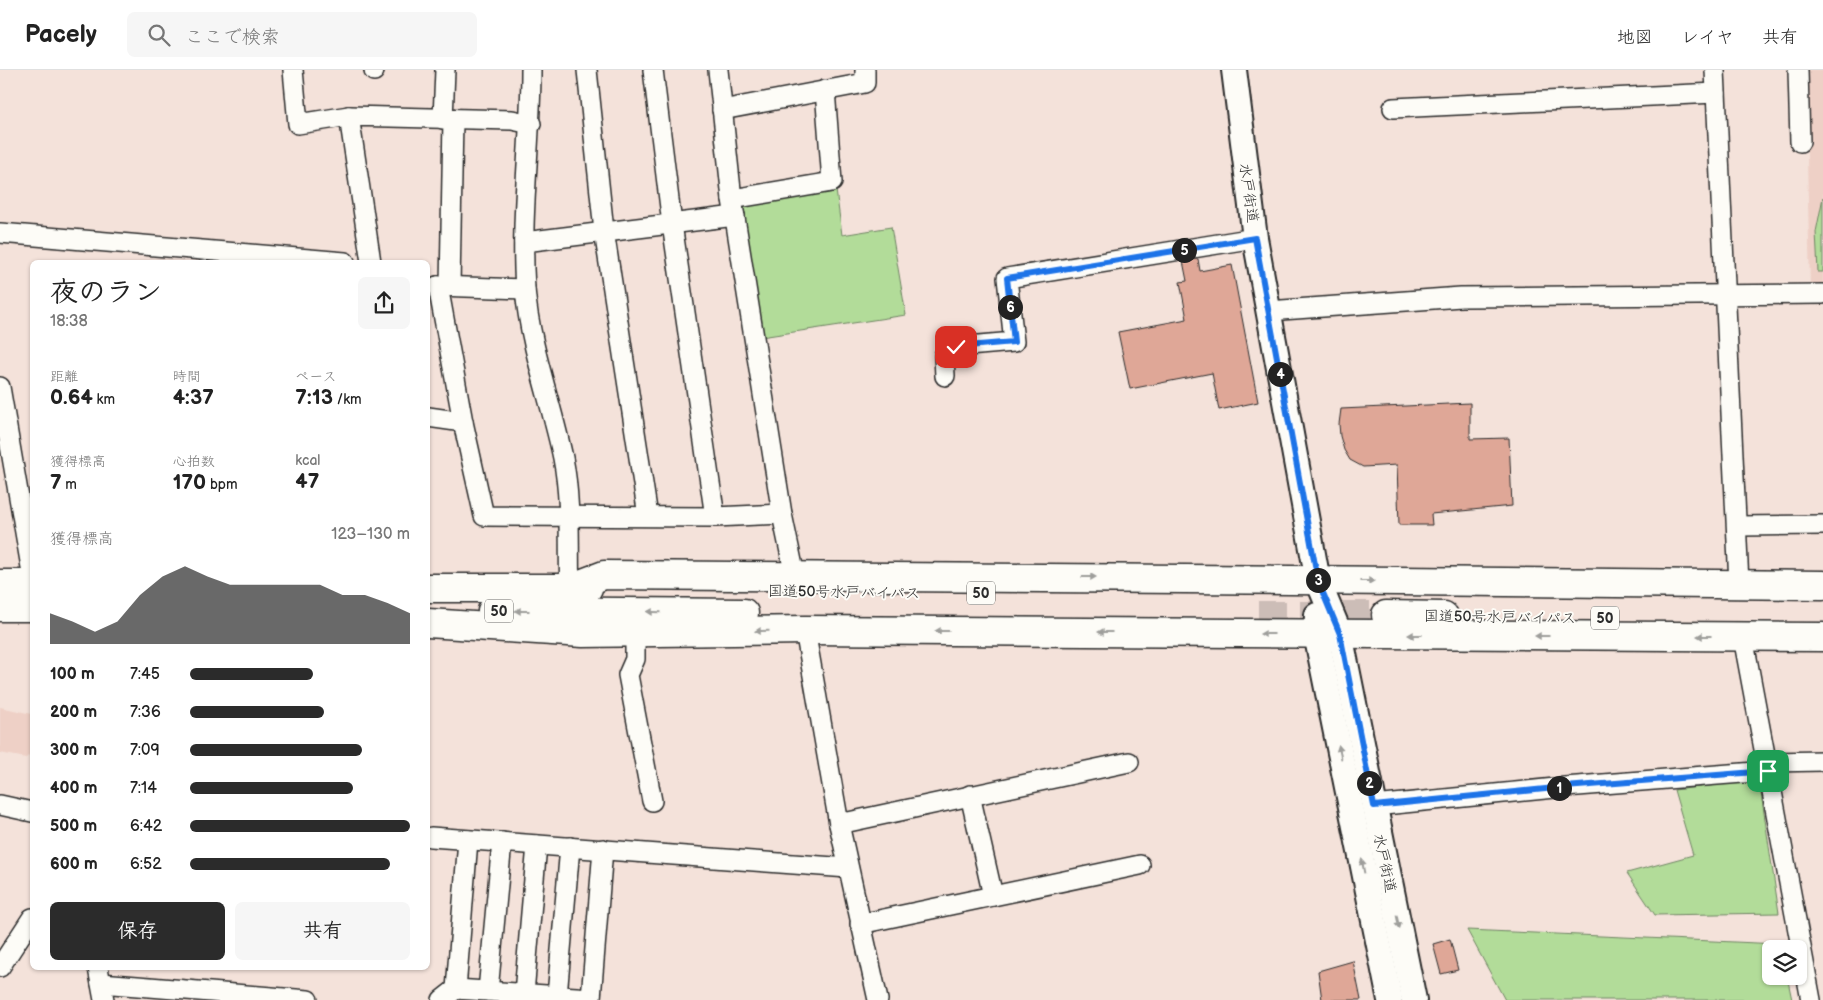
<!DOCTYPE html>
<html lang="ja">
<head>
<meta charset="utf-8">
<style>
  body { margin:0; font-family:"Balsamiq Sans","Klee One",sans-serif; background:#f6f6f6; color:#222; height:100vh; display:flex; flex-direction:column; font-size:19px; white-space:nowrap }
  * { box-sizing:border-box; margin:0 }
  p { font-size:16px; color:#767676 }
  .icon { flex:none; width:28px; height:28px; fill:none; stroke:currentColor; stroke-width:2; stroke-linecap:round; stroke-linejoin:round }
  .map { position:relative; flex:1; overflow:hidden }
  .side { position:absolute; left:30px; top:190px; width:400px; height:710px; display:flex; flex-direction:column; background:#fff; border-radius:8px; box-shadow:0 1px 4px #0004 }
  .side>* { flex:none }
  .tools { position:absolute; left:1762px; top:870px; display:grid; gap:10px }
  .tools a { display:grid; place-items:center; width:45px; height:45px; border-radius:8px; background:#fff; box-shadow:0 1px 4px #0004; font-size:25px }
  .pin { position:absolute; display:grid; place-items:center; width:42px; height:42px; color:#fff; margin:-21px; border-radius:10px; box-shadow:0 2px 8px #0006 }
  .km { position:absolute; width:25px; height:25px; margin:-12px; border-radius:50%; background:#222; color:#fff; font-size:14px; line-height:25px; text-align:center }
  .round { display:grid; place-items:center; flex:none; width:52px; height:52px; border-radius:8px; background:#f6f6f6 }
  .head { display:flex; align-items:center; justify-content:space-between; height:85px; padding:0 20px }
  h1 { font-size:28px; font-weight:800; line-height:38px }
  .figures { display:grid; grid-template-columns:repeat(3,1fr); gap:8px; height:85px; padding:5px 20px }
  .figures div { display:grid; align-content:center }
  .figures b { font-size:21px; font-weight:800 }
  .figures small { font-size:14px; font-weight:400 }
  .figures p { font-size:14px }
  .chart { height:140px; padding:10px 20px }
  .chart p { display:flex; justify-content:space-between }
  .chart svg { width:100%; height:90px; margin-top:5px; fill:#2b2b2b; opacity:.7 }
  .primary-button { display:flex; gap:10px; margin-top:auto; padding:10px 20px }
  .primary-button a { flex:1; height:58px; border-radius:8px; background:#2b2b2b; color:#fff; font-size:20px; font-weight:800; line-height:58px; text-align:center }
  .primary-button a+a { background:#f6f6f6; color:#222 }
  ul { padding:0 20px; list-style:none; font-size:16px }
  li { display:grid; grid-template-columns:80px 60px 1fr; align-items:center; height:38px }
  li i { height:12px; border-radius:6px; background:#2b2b2b }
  header { display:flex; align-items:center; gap:30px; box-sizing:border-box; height:70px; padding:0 25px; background:#fff; border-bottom:1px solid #e0e0e0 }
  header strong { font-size:24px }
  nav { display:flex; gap:28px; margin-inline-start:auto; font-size:18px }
  .search { width:350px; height:45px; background:#f6f6f6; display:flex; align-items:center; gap:12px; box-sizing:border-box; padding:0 18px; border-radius:8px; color:#767676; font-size:19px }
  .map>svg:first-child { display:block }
  .built { fill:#eed0c6 }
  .green { fill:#b2dc99; stroke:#6e8462 }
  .building { fill:#dfa797; stroke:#2b2b2b }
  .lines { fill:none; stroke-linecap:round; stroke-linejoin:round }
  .highway-tunnel { stroke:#ccbdb7; stroke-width:28; stroke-dasharray:28 14; stroke-linecap:butt }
  .minor-casing { stroke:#2b2b2b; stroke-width:22 }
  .major-casing { stroke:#2b2b2b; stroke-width:28 }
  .highway-casing { stroke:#2b2b2b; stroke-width:31 }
  .minor { stroke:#fdfcf7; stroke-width:19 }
  .major { stroke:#fdfcf7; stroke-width:24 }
  .highway { stroke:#fdfcf7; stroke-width:28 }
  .oneway { fill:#9e9e9b }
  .route-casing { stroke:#fff; stroke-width:10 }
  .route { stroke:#1a73e8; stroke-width:6 }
  .labels { text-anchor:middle; stroke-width:4; stroke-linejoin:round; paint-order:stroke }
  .shield { fill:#fdfcf7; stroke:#6a6a68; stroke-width:1 }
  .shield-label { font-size:14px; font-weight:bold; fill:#2b2b2b }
  .street-label { font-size:15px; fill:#2b2b2b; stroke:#fdfcf7 }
</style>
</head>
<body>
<header>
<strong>Pacely</strong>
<div class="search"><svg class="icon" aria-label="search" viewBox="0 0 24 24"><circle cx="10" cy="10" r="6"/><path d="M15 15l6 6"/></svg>ここで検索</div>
<nav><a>地図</a><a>レイヤ</a><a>共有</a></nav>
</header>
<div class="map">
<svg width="1823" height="930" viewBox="0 0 1823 930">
  <rect width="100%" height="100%" fill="#f4e2da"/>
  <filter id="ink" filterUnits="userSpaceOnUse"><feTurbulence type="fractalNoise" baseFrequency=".02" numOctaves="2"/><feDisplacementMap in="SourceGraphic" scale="10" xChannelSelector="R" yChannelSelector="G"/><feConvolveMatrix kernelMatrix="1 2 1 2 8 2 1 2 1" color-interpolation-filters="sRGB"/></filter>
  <g filter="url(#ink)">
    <g class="built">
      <polygon points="1805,0 1823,0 1823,217 1810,217"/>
      <polygon points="0,637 32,644 32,682 26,688 0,683"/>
    </g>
    <g class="green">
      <polygon points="836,120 842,165 891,157 906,245 761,267 743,132"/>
      <polygon points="1823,127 1823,202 1818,202 1816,162"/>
      <polygon points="1759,710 1779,843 1655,845 1627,803 1693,785 1674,720"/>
      <polygon points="1467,860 1779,874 1781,879 1771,879 1771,906 1787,906 1792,930 1505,930"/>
    </g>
    <g class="building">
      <polygon points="1198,189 1200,201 1232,195 1258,332 1219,340 1212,303 1130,319 1118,262 1187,249 1180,212 1187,211 1183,191"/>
      <polygon points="1470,333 1470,369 1509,368 1512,436 1431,444 1432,455 1399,455 1397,395 1363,397 1350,390 1344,380 1340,366 1339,354 1341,339"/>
      <polygon points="1450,869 1458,900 1441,904 1433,874"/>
      <polygon points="1353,891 1361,930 1322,930 1318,901"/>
    </g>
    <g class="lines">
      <polyline class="highway-tunnel" points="1258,545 1386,545"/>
      <g class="minor-casing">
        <g id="minor">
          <polyline points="293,0 298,54 349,46"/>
          <polyline points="374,0 374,1"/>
          <path d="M531 0C531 73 520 146 525 219 530 277 551 331 563 388 572 434 568 481 570 528"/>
          <polyline points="587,0 604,161 648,446"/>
          <polyline points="653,0 672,154 715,447"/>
          <polyline points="718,0 732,129 782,444 795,506"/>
          <polyline points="1715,0 1739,514"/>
          <polyline points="1798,0 1800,72"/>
          <polyline points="1393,38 1716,23"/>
          <polyline points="722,40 865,13 865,0"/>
          <polyline points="443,49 445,0"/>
          <polyline points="732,129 832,112 825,20"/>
          <polyline points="0,163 345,192"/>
          <polyline points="524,172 735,146"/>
          <polyline points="371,192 349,46 512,50 531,54"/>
          <polyline points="437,216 525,219"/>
          <polyline points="438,216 463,352"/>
          <polyline points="450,216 453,49"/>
          <polyline points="1268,241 1461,227 1823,224"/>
          <polyline points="945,306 944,286 956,277 1014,272 1007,208 1255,168"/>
          <polyline points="0,317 32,503"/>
          <polyline points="428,347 463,352 484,446 715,447 782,444"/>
          <polyline points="1738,456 1823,455"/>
          <polyline points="805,560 839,754 878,930"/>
          <polyline points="635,563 635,589 628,605 652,731"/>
          <polyline points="1743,567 1811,930"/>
          <polyline points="1766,692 1823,691"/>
          <polyline points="970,725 993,826 1140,795"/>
          <polyline points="0,735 32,742"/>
          <polyline points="1374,736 1565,717 1768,701"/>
          <polyline points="839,754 1129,692"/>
          <polyline points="431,767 848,798"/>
          <polyline points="860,854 993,826"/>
          <polyline points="0,897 32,848"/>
          <polyline points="98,898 104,930"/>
          <polyline points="101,913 308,930"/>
          <polyline points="456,919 591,928 603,779"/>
          <polyline points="488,921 502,772"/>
          <polyline points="524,923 537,775"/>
          <polyline points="557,926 570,777"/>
          <polyline points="442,930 456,919 468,770"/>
        </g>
      </g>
      <g class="major-casing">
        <g id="major">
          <polyline points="1234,0 1255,168 1313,484 1318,511 1340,564 1414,930"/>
          <polyline points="1317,545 1316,564 1390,930"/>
        </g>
      </g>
      <g class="highway-casing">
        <g id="highway">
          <polyline points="0,514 32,514"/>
          <polyline points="428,518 588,518"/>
          <path d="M570 518 604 505C1010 507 1417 511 1823 515"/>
          <polyline points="0,537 32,537"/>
          <polyline points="492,541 744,543"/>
          <polyline points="1386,545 1444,546"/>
          <polyline points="428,553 583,563 805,560 1823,567"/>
        </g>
      </g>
      <use href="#minor" class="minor"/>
      <use href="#major" class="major"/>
      <use href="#highway" class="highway"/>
    </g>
    <defs><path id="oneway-solid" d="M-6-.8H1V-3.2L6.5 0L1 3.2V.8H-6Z" transform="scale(1.25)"/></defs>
    <g class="oneway">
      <use href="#oneway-solid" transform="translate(1089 507)"/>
      <use href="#oneway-solid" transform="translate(1367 511)"/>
      <use href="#oneway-solid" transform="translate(522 541) rotate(-180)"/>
      <use href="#oneway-solid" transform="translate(654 542) rotate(-179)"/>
      <use href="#oneway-solid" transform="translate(762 561) rotate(179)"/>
      <use href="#oneway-solid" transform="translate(942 561) rotate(-180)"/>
      <use href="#oneway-solid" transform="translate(1105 562) rotate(-180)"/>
      <use href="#oneway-solid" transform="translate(1267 564) rotate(-180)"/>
      <use href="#oneway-solid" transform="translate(1415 565) rotate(-180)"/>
      <use href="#oneway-solid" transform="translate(1542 566) rotate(-180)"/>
      <use href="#oneway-solid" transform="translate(1704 566) rotate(-180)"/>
      <use href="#oneway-solid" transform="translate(1340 682) rotate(-102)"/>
      <use href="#oneway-solid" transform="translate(1363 796) rotate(-101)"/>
      <use href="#oneway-solid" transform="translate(1398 852) rotate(78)"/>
    </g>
  </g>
  <g class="lines" filter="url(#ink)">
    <g class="route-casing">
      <polyline id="route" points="956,277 1014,272 1007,208 1255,168 1318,511 1340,564 1374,736 1565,717 1768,701"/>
    </g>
    <use href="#route" class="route"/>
  </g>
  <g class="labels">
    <g class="shield">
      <rect x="967" y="511.5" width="28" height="23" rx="4"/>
      <rect x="485" y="529.5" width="28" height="23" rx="4"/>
      <rect x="1591" y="536.5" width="28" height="23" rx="4"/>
    </g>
    <g class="shield-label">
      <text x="981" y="528">50</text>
      <text x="499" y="546">50</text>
      <text x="1605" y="553">50</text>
    </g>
    <g class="street-label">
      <text transform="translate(1249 123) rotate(82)" y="5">水戸街道</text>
      <text transform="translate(844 522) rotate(1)" y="5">国道50号水戸バイパス</text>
      <text transform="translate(1500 547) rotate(1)" y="5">国道50号水戸バイパス</text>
      <text transform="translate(1385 793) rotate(78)" y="5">水戸街道</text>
    </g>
  </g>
</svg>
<div class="tools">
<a><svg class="icon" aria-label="layers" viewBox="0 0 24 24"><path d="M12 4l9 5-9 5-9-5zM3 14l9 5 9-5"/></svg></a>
</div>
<div class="pin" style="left:1768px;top:701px;background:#1e9e55"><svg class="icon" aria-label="arrive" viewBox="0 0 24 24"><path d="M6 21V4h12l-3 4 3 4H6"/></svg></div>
<div class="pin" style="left:956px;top:277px;background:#d93025"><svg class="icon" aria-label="check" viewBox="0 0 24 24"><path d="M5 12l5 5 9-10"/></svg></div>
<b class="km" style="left:1559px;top:718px">1</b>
<b class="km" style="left:1369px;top:713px">2</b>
<b class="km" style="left:1318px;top:510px">3</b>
<b class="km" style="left:1280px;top:304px">4</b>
<b class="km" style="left:1184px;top:180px">5</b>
<b class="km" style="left:1010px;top:237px">6</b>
<section class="side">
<div class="head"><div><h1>夜のラン</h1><p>18:38</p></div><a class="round"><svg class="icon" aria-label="share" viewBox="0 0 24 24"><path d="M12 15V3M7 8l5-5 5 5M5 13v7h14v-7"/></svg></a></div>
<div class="figures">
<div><p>距離</p><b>0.64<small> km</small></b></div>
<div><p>時間</p><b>4:37</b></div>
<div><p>ペース</p><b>7:13<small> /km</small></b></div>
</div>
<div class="figures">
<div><p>獲得標高</p><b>7<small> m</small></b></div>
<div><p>心拍数</p><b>170<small> bpm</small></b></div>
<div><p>kcal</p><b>47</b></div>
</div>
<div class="chart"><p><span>獲得標高</span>123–130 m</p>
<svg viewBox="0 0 160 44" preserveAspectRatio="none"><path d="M0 44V29L10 33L20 38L30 33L40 20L50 11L60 6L70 11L80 15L90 15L100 15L110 15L120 15L130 20L140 20L150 24L160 29V44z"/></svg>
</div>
<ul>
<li><b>100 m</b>7:45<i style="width:56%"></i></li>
<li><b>200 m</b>7:36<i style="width:61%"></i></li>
<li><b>300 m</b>7:09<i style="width:78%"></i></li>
<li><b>400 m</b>7:14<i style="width:74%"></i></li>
<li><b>500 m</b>6:42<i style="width:100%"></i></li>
<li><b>600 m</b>6:52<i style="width:91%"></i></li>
</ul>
<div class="primary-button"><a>保存</a><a>共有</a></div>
</section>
</div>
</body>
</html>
